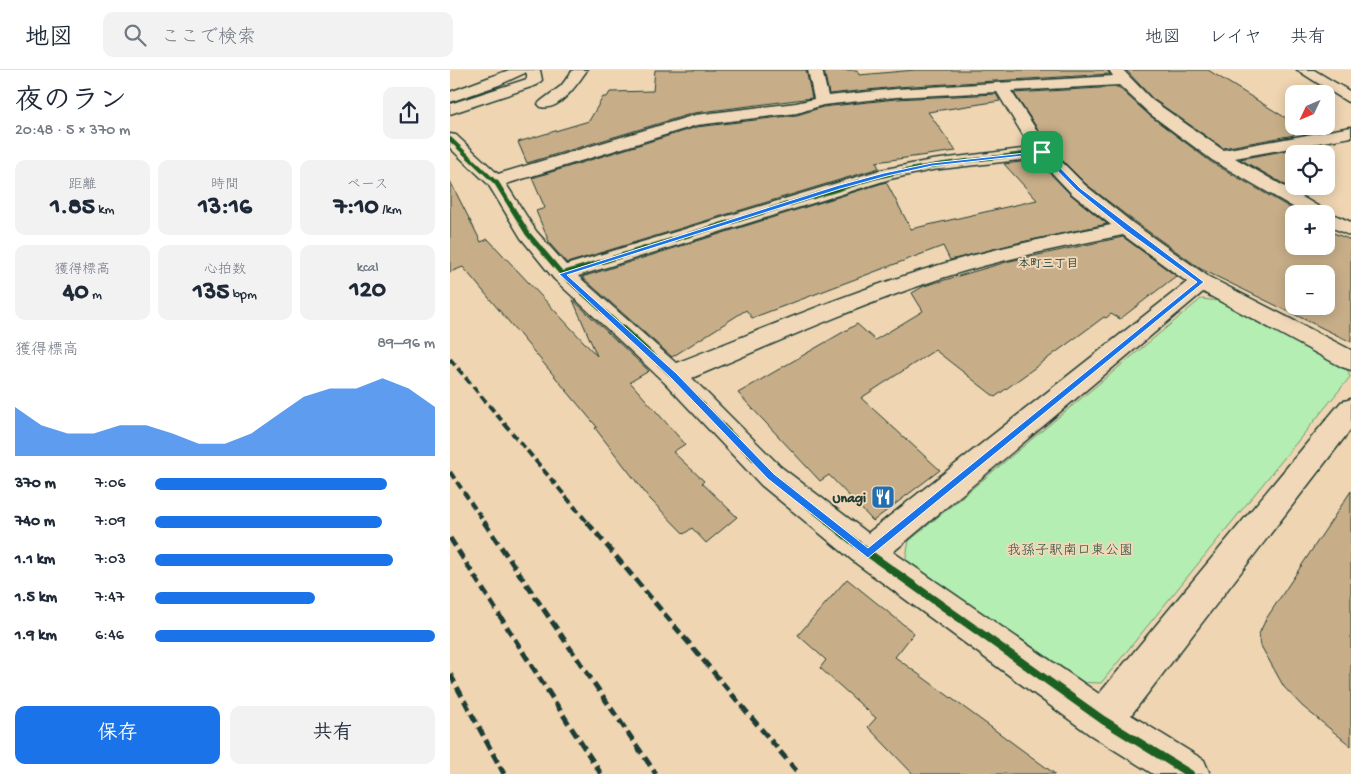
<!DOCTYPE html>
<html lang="ja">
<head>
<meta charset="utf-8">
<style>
  body { margin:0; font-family:"Gochi Hand","Klee One",sans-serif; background:#f2f2f3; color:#1f2937; height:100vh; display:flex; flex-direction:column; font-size:19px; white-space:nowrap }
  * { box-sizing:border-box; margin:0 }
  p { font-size:16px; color:#747a83 }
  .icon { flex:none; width:28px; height:28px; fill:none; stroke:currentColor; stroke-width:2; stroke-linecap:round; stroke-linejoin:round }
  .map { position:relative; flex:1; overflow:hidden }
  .side { display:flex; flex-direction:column; background:#fff; width:450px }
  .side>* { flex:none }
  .needle { width:32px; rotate:226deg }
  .fabs { position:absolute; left:835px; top:15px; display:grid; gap:10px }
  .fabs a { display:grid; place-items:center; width:50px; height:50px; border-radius:10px; background:#fff; box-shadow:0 2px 12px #0003; font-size:25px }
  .pin { position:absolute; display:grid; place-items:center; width:42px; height:42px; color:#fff; margin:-21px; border-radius:10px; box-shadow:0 2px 8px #0006 }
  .round { display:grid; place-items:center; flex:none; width:52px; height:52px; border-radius:10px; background:#f2f2f3 }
  .headline { display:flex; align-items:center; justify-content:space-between; height:85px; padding:0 15px }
  h1 { font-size:28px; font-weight:700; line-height:38px }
  .metrics { display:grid; grid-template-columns:repeat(3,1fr); gap:8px; height:85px; padding:5px 15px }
  .metrics div { display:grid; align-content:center; border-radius:10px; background:#f2f2f3; text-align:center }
  .metrics b { font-size:25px; font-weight:700 }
  .metrics small { font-size:14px; font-weight:400 }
  .metrics p { font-size:14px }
  .chart { height:140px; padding:10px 15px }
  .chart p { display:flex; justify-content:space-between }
  .chart svg { width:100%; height:90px; margin-top:5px; fill:#1a73e8; opacity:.7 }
  .cta { display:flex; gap:10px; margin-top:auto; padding:10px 15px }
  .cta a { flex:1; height:58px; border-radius:10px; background:#1a73e8; color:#fff; font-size:20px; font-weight:700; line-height:58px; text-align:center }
  .cta a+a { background:#f2f2f3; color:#1f2937 }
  ul { padding:0 15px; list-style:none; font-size:16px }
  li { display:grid; grid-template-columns:80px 60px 1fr; align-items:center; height:38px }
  li i { height:12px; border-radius:6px; background:#1a73e8 }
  header { display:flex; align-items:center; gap:30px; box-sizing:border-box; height:70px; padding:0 25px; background:#fff; border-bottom:1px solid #e0e1e3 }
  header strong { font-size:24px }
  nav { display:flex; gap:28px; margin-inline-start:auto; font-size:18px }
  .search { width:350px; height:45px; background:#f2f2f3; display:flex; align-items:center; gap:12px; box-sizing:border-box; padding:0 18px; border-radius:10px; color:#747a83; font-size:19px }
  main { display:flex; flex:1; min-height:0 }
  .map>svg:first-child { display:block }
  .green { fill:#b5eeb2; stroke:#6a9673 }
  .building { fill:#c7ae89; stroke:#1f3d34; fill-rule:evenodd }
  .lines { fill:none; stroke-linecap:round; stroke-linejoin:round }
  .minor-casing { stroke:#1f3d34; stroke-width:3 }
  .tertiary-casing { stroke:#1f3d34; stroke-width:3 }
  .trunk-casing { stroke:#1f3d34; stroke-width:3 }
  .minor { fill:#f0d8b8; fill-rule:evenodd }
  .tertiary { fill:#f0d8b8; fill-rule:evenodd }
  .trunk { fill:#f0d8b8; fill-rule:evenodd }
  .rail-far1 { stroke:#1f3d34; stroke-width:4; stroke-dasharray:8 4; stroke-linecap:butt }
  .rail { stroke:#1f3d34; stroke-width:5; stroke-dasharray:10 5; stroke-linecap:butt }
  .cycleway-far3-casing { stroke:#f0d8b8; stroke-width:5.5 }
  .cycleway-far2-casing { stroke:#f0d8b8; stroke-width:8 }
  .cycleway-far1-casing { stroke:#f0d8b8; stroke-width:9 }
  .cycleway-casing { stroke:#f0d8b8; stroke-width:11 }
  .cycleway-far3 { stroke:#1b5e20; stroke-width:4 }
  .cycleway-far2 { stroke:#1b5e20; stroke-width:5 }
  .cycleway-far1 { stroke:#1b5e20; stroke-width:6 }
  .cycleway { stroke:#1b5e20; stroke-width:8 }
  .route { fill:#1a73e8; stroke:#fff; fill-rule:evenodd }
  .labels { text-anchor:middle; stroke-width:4; stroke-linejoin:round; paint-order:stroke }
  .far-neighbourhood-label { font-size:12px; font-weight:bold; fill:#1f3d34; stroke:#f0d8b8 }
  .poi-label { font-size:14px; font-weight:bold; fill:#1f3d34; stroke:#f0d8b8; text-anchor:end }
  .park-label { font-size:14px; fill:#2e4f41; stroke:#f0d8b8 }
</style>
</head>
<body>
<header>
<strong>地図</strong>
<div class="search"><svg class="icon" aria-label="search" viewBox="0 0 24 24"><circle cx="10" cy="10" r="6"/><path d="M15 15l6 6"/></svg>ここで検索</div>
<nav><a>地図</a><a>レイヤ</a><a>共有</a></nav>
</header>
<main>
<section class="side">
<div class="headline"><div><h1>夜のラン</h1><p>20:48 · 5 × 370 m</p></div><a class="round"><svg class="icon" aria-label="share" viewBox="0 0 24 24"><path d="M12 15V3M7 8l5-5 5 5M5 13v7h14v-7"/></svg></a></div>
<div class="metrics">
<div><p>距離</p><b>1.85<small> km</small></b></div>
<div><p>時間</p><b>13:16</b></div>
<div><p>ペース</p><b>7:10<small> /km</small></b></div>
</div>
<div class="metrics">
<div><p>獲得標高</p><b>40<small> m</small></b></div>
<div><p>心拍数</p><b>135<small> bpm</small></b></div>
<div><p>kcal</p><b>120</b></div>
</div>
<div class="chart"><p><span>獲得標高</span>89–96 m</p>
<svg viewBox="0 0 160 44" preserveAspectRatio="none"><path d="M0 44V20L10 29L20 33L30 33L40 29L50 29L60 33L70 38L80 38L90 33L100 24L110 15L120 11L130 11L140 6L150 11L160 20V44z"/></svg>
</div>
<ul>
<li><b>370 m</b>7:06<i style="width:83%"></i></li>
<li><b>740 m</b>7:09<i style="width:81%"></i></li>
<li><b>1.1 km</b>7:03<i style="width:85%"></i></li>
<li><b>1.5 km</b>7:47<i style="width:57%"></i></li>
<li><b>1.9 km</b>6:46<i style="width:100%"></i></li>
</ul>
<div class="cta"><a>保存</a><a>共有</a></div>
</section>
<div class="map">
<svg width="901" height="704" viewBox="0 0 901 704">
  <rect width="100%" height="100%" fill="#efd5b2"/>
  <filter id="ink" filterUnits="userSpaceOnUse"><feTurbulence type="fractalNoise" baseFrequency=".02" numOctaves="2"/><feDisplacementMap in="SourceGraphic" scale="10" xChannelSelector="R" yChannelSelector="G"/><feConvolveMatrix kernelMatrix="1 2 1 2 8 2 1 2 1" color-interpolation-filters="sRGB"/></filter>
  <g filter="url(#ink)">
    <polygon class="green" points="751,229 770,231 897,299 900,307 651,613 621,612 454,497 459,471"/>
    <g class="building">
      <polygon points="205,0 356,0 362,28 244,43 77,93 68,72 139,51 153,27 157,27 160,22 203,21"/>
      <polygon points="374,0 407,0 409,5 465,0 657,0 660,4 446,17 379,24"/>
      <polygon points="676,0 758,0 844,53 844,65 773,78 703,29"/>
      <path d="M668 17 699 45 761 92 844 140V176H876V160L901 170V272L751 199 685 152 636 114 607 85 611 84 595 70 564 23ZM844 204H876V236H844Z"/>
      <polygon points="546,24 550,31 478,42 506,81 426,92 429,98 117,193 100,174 86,141 95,138 82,108 247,57 347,45 373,37 446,29"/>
      <polygon points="844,79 844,120 790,89"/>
      <polygon points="587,90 620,124 657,154 567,173 500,190 493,176 302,248 296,240 222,287 132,207 436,112 461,159 587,130 554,94"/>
      <polygon points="0,111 31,172 38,169 147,286 123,230 199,301 180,312 235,374 223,382 254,411 252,413 287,447 256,473 242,458 234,464 199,428 145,358 147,357 13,197 0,202"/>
      <polygon points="673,167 726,206 670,249 661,244 656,248 654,247 545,327 485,280 411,328 490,400 423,451 379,405 370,411 288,323 407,254 425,270 473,241 462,223 474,216 560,191"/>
      <polygon points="901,421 901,676 852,636 834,617 811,576 809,564 816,549"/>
      <polygon points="397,509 464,563 445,587 605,704 463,704 418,657 426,648 370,598 376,590 348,565"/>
    </g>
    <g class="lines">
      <g class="minor-casing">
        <g id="minor">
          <polygon points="74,0 90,0 92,10 87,15 0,44 0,34 77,9 77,4"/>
          <path d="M123 0H137C128 13 109 42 91 37L88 34 91 31 111 16Z"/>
          <path d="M358 0H372L378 26 446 19 663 6 659 0H673L702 30 773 80 901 57V67L785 88 878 142 901 152V166L876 155V144H855L762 90 700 44 669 15 561 21 599 79 635 115 684 154 759 207 901 280V300L892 297 753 222 443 482 649 624 891 332 901 329V359L681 645 754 690 760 704H703L639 664 407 494 311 415 214 312 104 209 71 168 38 114 0 78V64L6 65 48 104 245 45 346 33 364 29ZM547 22 581 78 482 90 430 100 116 195 86 161 56 114 247 55 347 43 373 35 446 27ZM588 88 621 123 661 155C599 167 536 180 476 199 391 225 309 261 226 293L128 206 440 109 482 100ZM673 165 737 212 418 463 331 397 242 308C325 273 407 236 492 208 552 189 612 177 673 165Z"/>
        </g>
      </g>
      <g class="tertiary-casing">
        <polygon id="tertiary" points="59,0 77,0 75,3 49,15 0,32 0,22"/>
      </g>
      <g class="trunk-casing">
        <polygon id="trunk" points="847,0 864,0 901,22 901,33 896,31"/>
      </g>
      <use href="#minor" class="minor"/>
      <use href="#tertiary" class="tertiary"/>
      <use href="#trunk" class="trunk"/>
      <g class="rail-far1">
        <polyline points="0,289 138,453"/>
        <polyline points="0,402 35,453"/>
      </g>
      <g class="rail">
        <polyline points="34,452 206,704"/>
        <polyline points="137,452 349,704"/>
        <polyline points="0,468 151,704"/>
        <polyline points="0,604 54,704"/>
      </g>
      <g class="cycleway-far3-casing">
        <g id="cycleway-far3">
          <polyline points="0,69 46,113"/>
          <path d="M406 113C467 95 529 89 592 82"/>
        </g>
      </g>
      <g class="cycleway-far2-casing">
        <g id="cycleway-far2">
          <polyline points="46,112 78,164 112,204 174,260"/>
          <polyline points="112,204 410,112"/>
        </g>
      </g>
      <g class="cycleway-far1-casing">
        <polyline id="cycleway-far1" points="173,259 223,305 321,406 380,453"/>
      </g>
      <g class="cycleway-casing">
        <polyline id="cycleway" points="379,452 418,483 653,650 740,704"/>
      </g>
      <use href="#cycleway-far3" class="cycleway-far3"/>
      <use href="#cycleway-far2" class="cycleway-far2"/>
      <use href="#cycleway-far1" class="cycleway-far1"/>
      <use href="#cycleway" class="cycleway"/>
    </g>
  </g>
  <path class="route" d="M594 81 630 118 754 212 418 488 318 409 220 307 109 204 386 116 434 103 482 93ZM591 84 626 120 675 160 747 212 418 478 324 404 226 303 117 205 390 119 437 106 482 96Z"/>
  <defs>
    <g id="restaurant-square" transform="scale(1.25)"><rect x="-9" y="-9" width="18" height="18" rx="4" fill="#1f6fb2" stroke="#f0d8b8"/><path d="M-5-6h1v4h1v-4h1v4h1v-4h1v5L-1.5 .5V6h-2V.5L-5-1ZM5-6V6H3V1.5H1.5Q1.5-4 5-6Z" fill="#fff"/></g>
  </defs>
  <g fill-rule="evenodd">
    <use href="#restaurant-square" x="433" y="427"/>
  </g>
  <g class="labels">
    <g class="far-neighbourhood-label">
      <text x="598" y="197">本町三丁目</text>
    </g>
    <g class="poi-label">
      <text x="416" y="432">Unagi</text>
    </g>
    <g class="park-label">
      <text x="620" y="484">我孫子駅南口東公園</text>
    </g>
  </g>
</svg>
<div class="fabs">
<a><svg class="needle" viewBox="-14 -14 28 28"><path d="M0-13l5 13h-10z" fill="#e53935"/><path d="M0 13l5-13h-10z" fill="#747a83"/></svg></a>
<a><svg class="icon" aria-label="locate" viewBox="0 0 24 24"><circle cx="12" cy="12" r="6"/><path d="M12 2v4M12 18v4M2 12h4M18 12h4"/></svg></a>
<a>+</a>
<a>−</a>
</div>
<div class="pin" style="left:592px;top:82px;background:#1e9e55"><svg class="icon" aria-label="arrive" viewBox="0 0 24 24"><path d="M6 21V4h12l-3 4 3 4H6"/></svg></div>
</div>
</main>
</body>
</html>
